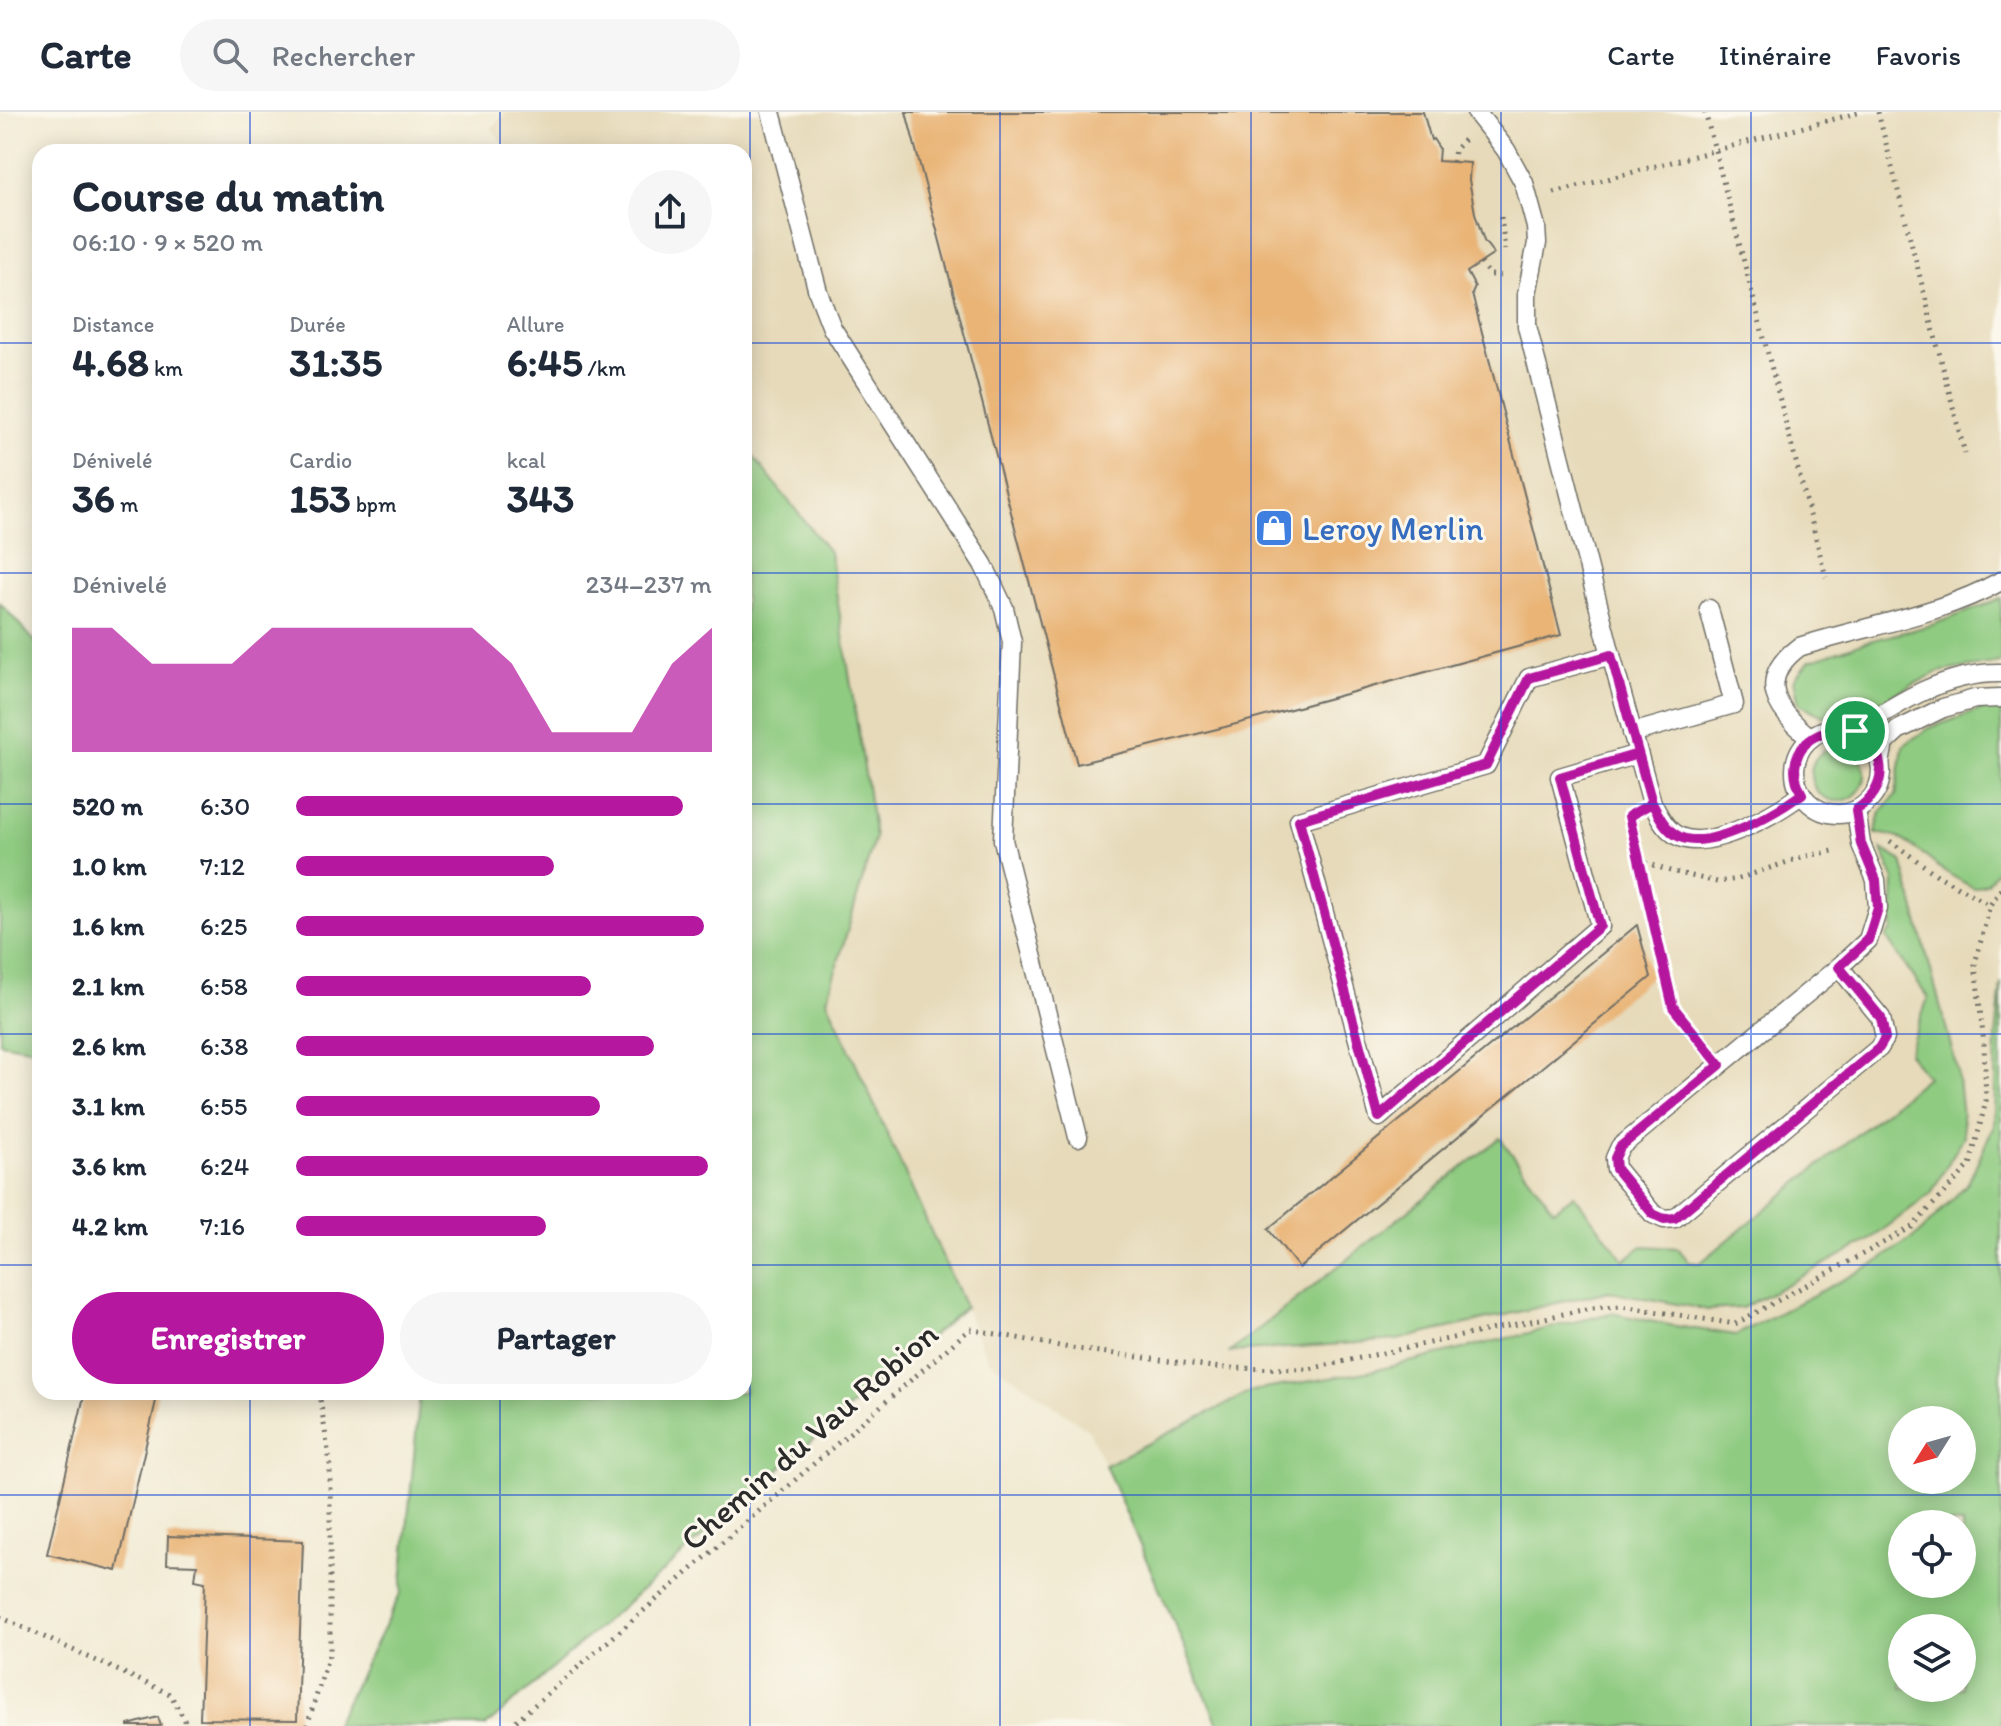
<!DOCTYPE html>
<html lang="fr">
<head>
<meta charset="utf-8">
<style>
  body { margin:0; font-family:Itim,sans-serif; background:#f6f6f7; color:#1f2937; height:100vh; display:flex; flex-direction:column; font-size:30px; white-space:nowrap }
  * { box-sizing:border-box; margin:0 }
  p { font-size:26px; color:#747a83 }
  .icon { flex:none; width:44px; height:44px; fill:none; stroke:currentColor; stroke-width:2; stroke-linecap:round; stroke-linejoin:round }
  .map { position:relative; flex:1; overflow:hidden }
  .panel { position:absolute; left:32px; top:32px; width:720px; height:1256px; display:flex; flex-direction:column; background:#fff; border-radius:24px; box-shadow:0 4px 20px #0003 }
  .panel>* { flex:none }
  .needle { width:52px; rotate:233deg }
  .controls { position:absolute; left:1888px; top:1294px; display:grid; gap:16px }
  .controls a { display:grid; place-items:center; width:88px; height:88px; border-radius:50%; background:#fff; box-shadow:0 4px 20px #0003; font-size:40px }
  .pin { position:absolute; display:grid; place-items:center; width:68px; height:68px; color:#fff; margin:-34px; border:4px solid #fff; border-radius:50%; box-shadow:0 2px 8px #0007 }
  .round { display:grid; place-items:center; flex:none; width:84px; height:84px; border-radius:42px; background:#f6f6f7 }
  .overview { display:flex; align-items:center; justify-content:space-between; height:136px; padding:0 40px }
  h1 { font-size:44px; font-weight:700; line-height:60px }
  .figures { display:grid; grid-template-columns:repeat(3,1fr); gap:12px; height:136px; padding:8px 40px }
  .figures div { display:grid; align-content:center }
  .figures b { font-size:40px; font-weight:700 }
  .figures small { font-size:22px; font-weight:400 }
  .figures p { font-size:22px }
  .chart { height:224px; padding:16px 40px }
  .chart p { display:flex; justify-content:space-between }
  .chart svg { width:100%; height:144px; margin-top:8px; fill:#b5179e; opacity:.7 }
  .button { display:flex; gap:16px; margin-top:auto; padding:16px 40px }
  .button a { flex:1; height:92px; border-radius:48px; background:#b5179e; color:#fff; font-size:32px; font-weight:700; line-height:92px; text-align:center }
  .button a+a { background:#f6f6f7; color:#1f2937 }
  ul { padding:0 40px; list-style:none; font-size:26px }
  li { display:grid; grid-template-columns:128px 96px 1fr; align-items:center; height:60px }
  li i { height:20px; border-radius:10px; background:#b5179e }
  header { display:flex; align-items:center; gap:48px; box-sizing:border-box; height:112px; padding:0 40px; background:#fff; border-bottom:2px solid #e0e1e3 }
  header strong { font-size:38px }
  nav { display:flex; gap:44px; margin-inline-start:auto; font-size:28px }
  .search { width:560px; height:72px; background:#f6f6f7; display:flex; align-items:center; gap:20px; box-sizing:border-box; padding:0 28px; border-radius:44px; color:#747a83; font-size:30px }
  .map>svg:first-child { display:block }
  .built { fill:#e6daba; fill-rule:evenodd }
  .green { fill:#8fcb81; stroke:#5d7b56; stroke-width:2; fill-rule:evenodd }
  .building { fill:#e9b476 }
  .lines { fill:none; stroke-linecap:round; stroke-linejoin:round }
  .service-casing { stroke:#706e66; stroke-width:21 }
  .path { stroke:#706e66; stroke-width:5; stroke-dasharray:2 6; stroke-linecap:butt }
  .service { stroke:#fff; stroke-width:18 }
  .route-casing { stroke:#fff; stroke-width:16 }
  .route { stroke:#b5179e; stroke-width:10 }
  .grid { fill:none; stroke:#1d4ed8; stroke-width:2; stroke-opacity:0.55 }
  .labels { text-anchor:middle; stroke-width:6; stroke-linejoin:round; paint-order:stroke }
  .shop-label { font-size:34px; fill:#366cbe; stroke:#fbf7ec; text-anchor:start }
  .street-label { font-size:34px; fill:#2b2b2b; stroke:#fbf7ec }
</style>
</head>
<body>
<header>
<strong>Carte</strong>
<div class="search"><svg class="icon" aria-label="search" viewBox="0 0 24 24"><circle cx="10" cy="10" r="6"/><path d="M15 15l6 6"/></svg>Rechercher</div>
<nav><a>Carte</a><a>Itinéraire</a><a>Favoris</a></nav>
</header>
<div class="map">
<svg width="2001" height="1614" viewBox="0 0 2001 1614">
  <rect width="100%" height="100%" fill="#fbf7ec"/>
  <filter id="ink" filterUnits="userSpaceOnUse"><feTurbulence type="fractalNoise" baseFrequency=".0125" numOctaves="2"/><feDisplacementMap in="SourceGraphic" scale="16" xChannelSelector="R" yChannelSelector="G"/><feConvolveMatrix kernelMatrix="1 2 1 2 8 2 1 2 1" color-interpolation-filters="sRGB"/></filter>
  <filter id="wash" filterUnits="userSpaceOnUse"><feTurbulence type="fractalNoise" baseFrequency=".006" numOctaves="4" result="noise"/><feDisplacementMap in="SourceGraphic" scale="32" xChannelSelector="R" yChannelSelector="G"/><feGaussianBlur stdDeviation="1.8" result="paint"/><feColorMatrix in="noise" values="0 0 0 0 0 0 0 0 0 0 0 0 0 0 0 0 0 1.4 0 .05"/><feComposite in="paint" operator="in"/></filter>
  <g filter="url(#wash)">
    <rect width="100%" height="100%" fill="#f1ebd4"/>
    <path class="built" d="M507 0H2001V1614H1219L1089 1318 988 1248 827 888 875 725 830 441 744 333V40H510L491 16ZM1902 1308H1962V1368H1902ZM1902 1412H1962V1472H1902ZM1902 1516H1962V1576H1902Z"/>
    <g class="green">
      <polygon points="744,333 830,441 875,725 827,888 965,1195 486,1614 334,1614 401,1481 420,1280 744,1280 744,1101 748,1099 744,1089"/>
      <polygon points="2001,487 2001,550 1938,560 1856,602 1825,605 1799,592 1794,567 1809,549 1865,530 1932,513"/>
      <polygon points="0,491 40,535 40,938 0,931"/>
      <path d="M1989 595 2001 596V753L1988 771 1974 776C1965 771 1955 766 1946 760 1922 745 1906 720 1875 722L1881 700 1896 683 1903 634 1927 617Z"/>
      <circle cx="1838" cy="662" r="27"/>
      <polygon points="1882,737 1902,749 1957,957 1964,1024 1931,1081 1870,1128 1742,1196 1708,1198 1609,1179 1397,1228 1230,1240 1500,1026 1554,1098 1574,1083 1624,1148 1642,1134 1678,1136 1689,1150 1700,1151 1927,965 1908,941 1928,886 1886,825 1892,819 1894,768"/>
      <path d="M2001 871V1614H1219L1105 1353 1252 1279 1372 1259 1611 1201 1669 1213 1736 1223 1874 1152 1920 1121 1968 1071 1994 1013 1996 927ZM1962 1308V1368H1902V1308ZM1962 1412V1472H1902V1412ZM1962 1516V1576H1902V1516Z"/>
    </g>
    <g id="blocks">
      <g class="building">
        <polygon points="906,0 1423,0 1431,28 1433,27 1439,36 1438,49 1470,51 1469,68 1475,101 1484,129 1494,142 1467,160 1475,175 1472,182 1561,523 1225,615 1077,652"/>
        <polygon points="1637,813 1651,865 1299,1156 1268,1117"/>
        <polygon points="85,1280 158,1280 117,1459 47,1442"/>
        <polygon points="168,1424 303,1429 297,1608 200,1607 205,1470 195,1468 197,1453 167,1452"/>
        <polygon points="158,1605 161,1614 128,1614 128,1613"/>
      </g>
    </g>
  </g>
  <g filter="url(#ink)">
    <use href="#blocks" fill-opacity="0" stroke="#706e66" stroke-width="2"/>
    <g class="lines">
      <g class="service-casing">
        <g id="service">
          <polyline points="771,0 818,180 832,216 983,452 1004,496 1012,530 1003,728 1078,1025"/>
          <path d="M1476 0 1506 38 1524 71 1536 115 1537 131 1527 182V214L1611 543 1652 691C1659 704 1666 719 1680 725 1712 739 1777 701 1802 682"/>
          <polyline points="1611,543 1529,566 1486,653 1299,708 1379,1005 1600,814 1560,665 1638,642"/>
          <circle cx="1838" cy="659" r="43"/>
          <path d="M1855 619C1899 590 1946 560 2001 561"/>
          <polyline points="1632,621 1734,592 1709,497"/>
          <path d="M1811 626C1775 598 1756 567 1799 535 1866 514 1940 503 2001 469"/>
          <polyline points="1880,651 1884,631 1898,618 1943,596 1975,587 2001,586"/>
          <polygon points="1839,855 1881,906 1885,926 1879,936 1675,1106 1664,1107 1653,1102 1616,1057 1615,1046 1620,1035"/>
          <polyline points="1839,855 1868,828 1878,796 1876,768 1861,732 1856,698"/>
        </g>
      </g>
      <g class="path">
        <polyline points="1705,0 1826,465"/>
        <polyline points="1878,0 1965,342"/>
        <polyline points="1453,50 1455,37 1464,28"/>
        <polyline points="1554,81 1861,0"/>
        <polyline points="1501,105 1505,138"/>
        <polyline points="1481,151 1490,163 1505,164"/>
        <polyline points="1630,712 1673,895 1704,934"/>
        <polyline points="1890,729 1937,763 1990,793"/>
        <polyline points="1638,748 1670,759 1717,770 1738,767 1802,745 1838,738"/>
        <polyline points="0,1505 170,1582 188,1614"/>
        <polyline points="307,1614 330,1540 330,1351 319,1280"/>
        <polyline points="510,1614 970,1217 1070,1236 1221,1256 1309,1257 1591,1196 1621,1194 1735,1212 1912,1115 1970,1053 1986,989 1984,932 1975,852 1990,793 2001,777"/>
      </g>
      <use href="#service" class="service"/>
    </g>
  </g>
  <g class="lines" filter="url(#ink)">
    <g class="route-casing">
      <path id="route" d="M1855 619C1814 610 1780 642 1802 682 1777 700 1711 739 1680 725 1666 719 1659 704 1652 691L1611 543 1529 566 1486 653 1299 708 1379 1005 1600 814 1560 665 1638 642 1652 691 1629 704 1673 895 1720 953 1620 1035 1615 1046 1616 1057 1653 1102 1664 1107 1675 1106 1879 936 1885 926 1881 906 1839 855 1868 828 1878 796 1876 768 1861 732 1856 698C1889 676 1889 641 1855 619"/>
    </g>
    <use href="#route" class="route"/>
  </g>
  <path class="grid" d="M250 0V40M500 0V40M750 0V1614M1000 0V1614M1251 0V1614M1501 0V1614M1751 0V1614M0 231H40M744 231H2001M0 461H40M744 461H2001M0 692H40M744 692H2001M0 922H40M744 922H2001M0 1153H40M744 1153H2001M250 1280V1614M500 1280V1614M0 1383H2001"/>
  <defs>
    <g id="shop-square" transform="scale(2)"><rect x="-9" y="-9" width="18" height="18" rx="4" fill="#3f7fe0" stroke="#fbf7ec"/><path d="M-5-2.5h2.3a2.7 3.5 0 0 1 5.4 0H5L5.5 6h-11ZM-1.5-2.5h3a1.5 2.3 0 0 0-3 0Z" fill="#fff"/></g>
  </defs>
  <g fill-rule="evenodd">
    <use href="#shop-square" x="1274" y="416"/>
  </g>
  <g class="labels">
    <g class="shop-label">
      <text x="1302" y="428">Leroy Merlin</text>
    </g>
    <g class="street-label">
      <text transform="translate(809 1324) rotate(-41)" y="12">Chemin du Vau Robion</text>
    </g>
  </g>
</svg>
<div class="controls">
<a><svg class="needle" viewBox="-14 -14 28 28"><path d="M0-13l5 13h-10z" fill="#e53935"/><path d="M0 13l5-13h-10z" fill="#747a83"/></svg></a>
<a><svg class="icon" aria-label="locate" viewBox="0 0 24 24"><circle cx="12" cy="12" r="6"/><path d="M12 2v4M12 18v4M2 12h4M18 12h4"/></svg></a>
<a><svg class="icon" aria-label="layers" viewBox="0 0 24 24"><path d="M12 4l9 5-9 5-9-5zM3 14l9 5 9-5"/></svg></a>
</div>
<div class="pin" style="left:1855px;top:619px;background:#1e9e55"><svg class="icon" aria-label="arrive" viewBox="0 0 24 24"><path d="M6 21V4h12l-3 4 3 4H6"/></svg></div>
<section class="panel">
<div class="overview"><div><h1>Course du matin</h1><p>06:10 · 9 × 520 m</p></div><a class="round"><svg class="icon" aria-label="share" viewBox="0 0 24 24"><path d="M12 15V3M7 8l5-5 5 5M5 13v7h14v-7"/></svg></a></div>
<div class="figures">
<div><p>Distance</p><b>4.68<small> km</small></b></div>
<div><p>Durée</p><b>31:35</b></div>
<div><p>Allure</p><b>6:45<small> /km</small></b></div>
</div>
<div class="figures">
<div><p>Dénivelé</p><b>36<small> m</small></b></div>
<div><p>Cardio</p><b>153<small> bpm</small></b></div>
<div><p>kcal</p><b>343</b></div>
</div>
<div class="chart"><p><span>Dénivelé</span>234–237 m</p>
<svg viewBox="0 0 160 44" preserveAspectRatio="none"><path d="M0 44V6L10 6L20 17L30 17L40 17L50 6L60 6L70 6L80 6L90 6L100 6L110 17L120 38L130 38L140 38L150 17L160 6V44z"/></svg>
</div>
<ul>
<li><b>520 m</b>6:30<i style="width:93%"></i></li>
<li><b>1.0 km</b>7:12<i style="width:62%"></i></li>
<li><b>1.6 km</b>6:25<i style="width:98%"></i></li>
<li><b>2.1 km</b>6:58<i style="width:71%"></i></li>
<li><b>2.6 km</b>6:38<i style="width:86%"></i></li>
<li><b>3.1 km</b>6:55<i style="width:73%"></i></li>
<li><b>3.6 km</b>6:24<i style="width:99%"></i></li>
<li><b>4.2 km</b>7:16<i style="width:60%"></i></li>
</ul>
<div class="button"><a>Enregistrer</a><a>Partager</a></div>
</section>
</div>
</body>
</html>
